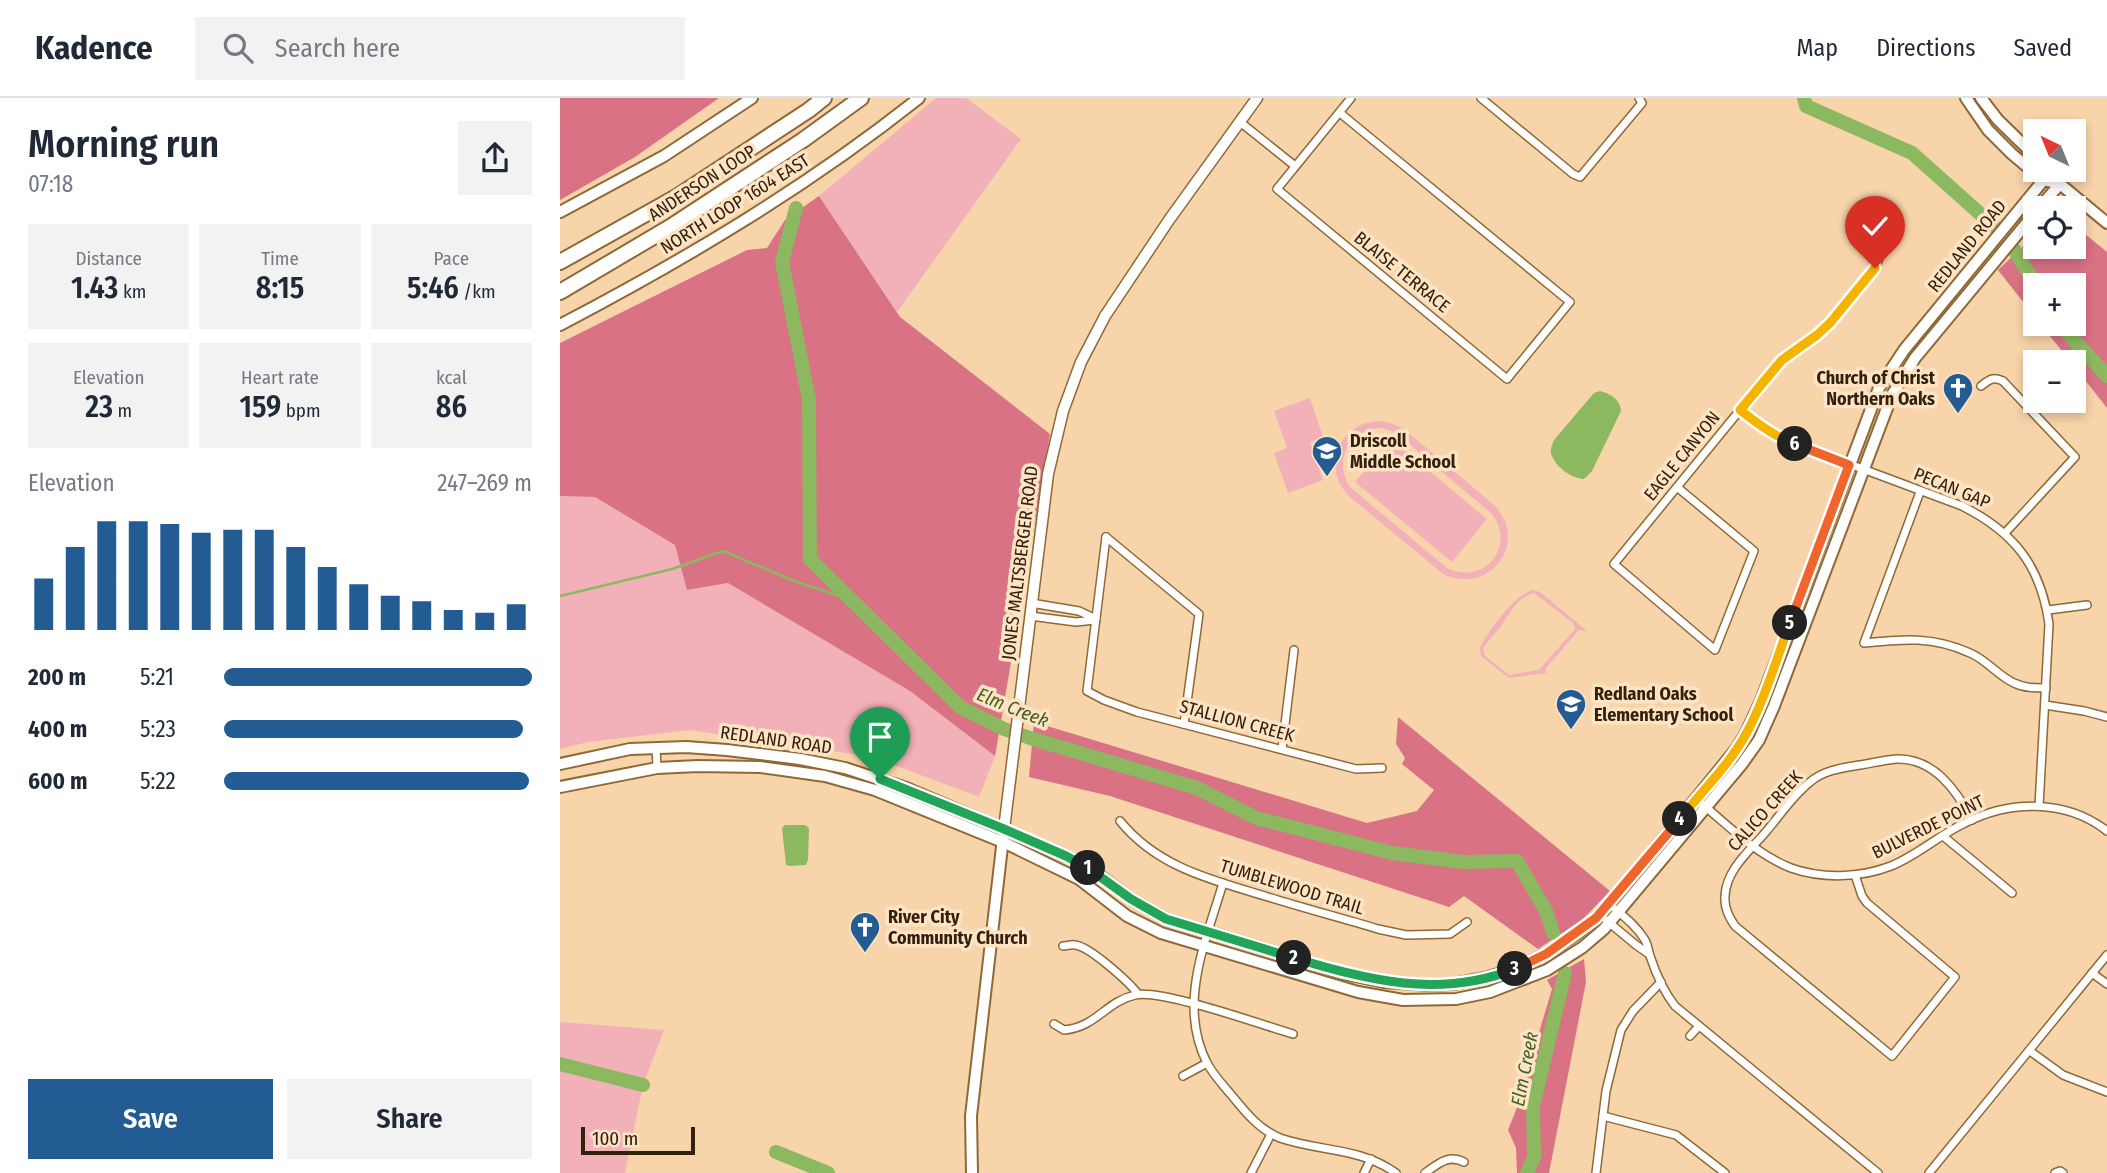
<!DOCTYPE html>
<html lang="en">
<head>
<meta charset="utf-8">
<style>
  body { margin:0; font-family:"Fira Sans Condensed",sans-serif; background:#f2f2f3; color:#1f2937; height:100vh; display:flex; flex-direction:column; font-size:26px; white-space:nowrap }
  * { box-sizing:border-box; margin:0 }
  p { font-size:23px; color:#747a83 }
  .icon { flex:none; width:38px; height:38px; fill:none; stroke:currentColor; stroke-width:2; stroke-linecap:round; stroke-linejoin:round }
  .map { position:relative; flex:1; overflow:hidden }
  .sheet { display:flex; flex-direction:column; background:#fff; width:560px }
  .sheet>* { flex:none }
  .needle { width:46px; rotate:317deg }
  .buttons { position:absolute; left:1463px; top:21px; display:grid; gap:14px }
  .buttons a { display:grid; place-items:center; width:63px; height:63px; border-radius:0px; background:#fff; box-shadow:0 4px 10px #0003; font-size:35px }
  .scale { position:absolute; left:21px; bottom:18px; width:114px; box-sizing:border-box; padding-left:7px; border:4px solid #32210c; border-top:0; font-size:19px; line-height:24px; white-space:nowrap; color:#32210c; -webkit-text-stroke:5px #fee3c4; paint-order:stroke }
  .pin { position:absolute; display:grid; place-items:center; width:60px; height:60px; color:#fff; margin:-72px -30px; border-radius:50% 50% 50% 0; rotate:-45deg; box-shadow:0 0 7px #0007 }
  .pin .icon { rotate:45deg }
  .km { position:absolute; width:35px; height:35px; margin:-18px; border-radius:50%; background:#222; color:#fff; font-size:19px; line-height:35px; text-align:center }
  .round { display:grid; place-items:center; flex:none; width:74px; height:74px; border-radius:0px; background:#f2f2f3 }
  .head { display:flex; align-items:center; justify-content:space-between; height:119px; padding:0 28px }
  h1 { font-size:38px; font-weight:600; line-height:52px }
  .stats { display:grid; grid-template-columns:repeat(3,1fr); gap:10px; height:119px; padding:7px 28px }
  .stats div { display:grid; align-content:center; border-radius:0px; background:#f2f2f3; text-align:center }
  .stats b { font-size:30px; font-weight:600 }
  .stats small { font-size:19px; font-weight:400 }
  .stats p { font-size:19px }
  .chart { height:196px; padding:14px 28px }
  .chart p { display:flex; justify-content:space-between }
  .chart svg { width:100%; height:126px; margin-top:7px; stroke:#225c93; stroke-width:6 }
  .button { display:flex; gap:14px; margin-top:auto; padding:14px 28px }
  .button a { flex:1; height:80px; border-radius:0px; background:#225c93; color:#fff; font-size:28px; font-weight:600; line-height:80px; text-align:center }
  .button a+a { background:#f2f2f3; color:#1f2937 }
  ul { padding:0 28px; list-style:none; font-size:23px }
  li { display:grid; grid-template-columns:112px 84px 1fr; align-items:center; height:52px }
  li i { height:18px; border-radius:9px; background:#225c93 }
  header { display:flex; align-items:center; gap:42px; box-sizing:border-box; height:98px; padding:0 35px; background:#fff; border-bottom:2px solid #e0e1e3 }
  header strong { font-size:33px }
  nav { display:flex; gap:38px; margin-inline-start:auto; font-size:24px }
  .search { width:490px; height:63px; background:#f2f2f3; display:flex; align-items:center; gap:18px; box-sizing:border-box; padding:0 24px; border-radius:0px; color:#747a83; font-size:26px }
  main { display:flex; flex:1; min-height:0 }
  .map>svg:first-child { display:block }
  .green { fill:#f2b0b8; fill-rule:evenodd }
  .forest { fill:#d97284 }
  .water { fill:#8cb95f }
  .lines { fill:none; stroke-linecap:round; stroke-linejoin:round }
  .stream { stroke:#8cb95f; stroke-width:2.5 }
  .river { stroke:#8cb95f; stroke-width:14 }
  .minor-casing { stroke:#906835; stroke-width:10 }
  .tertiary-casing { stroke:#906835; stroke-width:13 }
  .secondary-casing { stroke:#906835; stroke-width:14 }
  .motorway-casing { stroke:#906835; stroke-width:18 }
  .minor { stroke:#fff; stroke-width:7 }
  .tertiary { stroke:#fff; stroke-width:10 }
  .secondary { stroke:#fff; stroke-width:10 }
  .motorway { stroke:#fff; stroke-width:14 }
  .split-1-casing { stroke:#fff; stroke-width:14 }
  .split-2-casing { stroke:#fff; stroke-width:14 }
  .split-3-casing { stroke:#fff; stroke-width:14 }
  .split-4-casing { stroke:#fff; stroke-width:14 }
  .split-5-casing { stroke:#fff; stroke-width:14 }
  .split-6-casing { stroke:#fff; stroke-width:14 }
  .split-7-casing { stroke:#fff; stroke-width:14 }
  .split-1 { stroke:#22a559; stroke-width:9 }
  .split-2 { stroke:#22a559; stroke-width:9 }
  .split-3 { stroke:#22a559; stroke-width:9 }
  .split-4 { stroke:#f0652b; stroke-width:9 }
  .split-5 { stroke:#f5b400; stroke-width:9 }
  .split-6 { stroke:#f0652b; stroke-width:9 }
  .split-7 { stroke:#f5b400; stroke-width:9 }
  .labels { text-anchor:middle; stroke-width:7; stroke-linejoin:round; paint-order:stroke }
  .street-label { font-size:18px; fill:#32210c; stroke:#fee3c4 }
  .poi-label { font-size:18px; font-weight:bold; fill:#32210c; stroke:#fee3c4; text-anchor:start }
  .water-label { font-size:19px; font-style:italic; fill:#446123; stroke:#fee3c4 }
</style>
</head>
<body>
<header>
<strong>Kadence</strong>
<div class="search"><svg class="icon" aria-label="search" viewBox="0 0 24 24"><circle cx="10" cy="10" r="6"/><path d="M15 15l6 6"/></svg>Search here</div>
<nav><a>Map</a><a>Directions</a><a>Saved</a></nav>
</header>
<main>
<section class="sheet">
<div class="head"><div><h1>Morning run</h1><p>07:18</p></div><a class="round"><svg class="icon" aria-label="share" viewBox="0 0 24 24"><path d="M12 15V3M7 8l5-5 5 5M5 13v7h14v-7"/></svg></a></div>
<div class="stats">
<div><p>Distance</p><b>1.43<small> km</small></b></div>
<div><p>Time</p><b>8:15</b></div>
<div><p>Pace</p><b>5:46<small> /km</small></b></div>
</div>
<div class="stats">
<div><p>Elevation</p><b>23<small> m</small></b></div>
<div><p>Heart rate</p><b>159<small> bpm</small></b></div>
<div><p>kcal</p><b>86</b></div>
</div>
<div class="chart"><p><span>Elevation</span>247–269 m</p>
<svg viewBox="0 0 160 44" preserveAspectRatio="none"><path d="M5 44V26M15 44V15M25 44V6M35 44V6M45 44V7M55 44V10M65 44V9M75 44V9M85 44V15M95 44V22M105 44V28M115 44V32M125 44V34M135 44V37M145 44V38M155 44V35"/></svg>
</div>
<ul>
<li><b>200 m</b>5:21<i style="width:100%"></i></li>
<li><b>400 m</b>5:23<i style="width:97%"></i></li>
<li><b>600 m</b>5:22<i style="width:99%"></i></li>
</ul>
<div class="button"><a>Save</a><a>Share</a></div>
</section>
<div class="map">
<svg width="1547" height="1075" viewBox="0 0 1547 1075">
  <rect width="100%" height="100%" fill="#f8d4ab"/>
  <g class="green">
    <polygon points="376,0 406,0 461,41 337,214 259,98"/>
    <polygon points="750,300 763,339 750,344 763,382 728,395 714,355 727,350 714,313"/>
    <path d="M821 323 834 326 846 333 933 406C971 443 930 499 883 476L790 399C760 370 779 323 821 323ZM821 330 832 333 841 339 932 416C957 449 923 488 887 470L791 390C772 364 789 331 821 330Z"/>
    <polygon points="832,342 927,421 892,464 795,384"/>
    <polygon points="0,398 35,399 115,447 128,492 168,485 350,593 435,658 419,699 313,659 130,632 28,644 0,651"/>
    <path d="M972 492 980 494 1027 533 1019 532 985 571 986 575 949 580 921 558 920 548C933 529 950 501 972 492ZM974 495 1013 525 1015 531 979 572 949 577 925 558 923 550C929 542 936 535 942 527 950 514 958 499 974 495Z"/>
    <polygon points="0,924 104,932 83,987 65,1075 0,1075"/>
  </g>
  <g class="forest">
    <polygon points="0,0 159,0 75,59 0,102"/>
    <polygon points="259,98 340,219 490,336 435,658 350,593 168,485 127,492 115,447 35,399 0,398 0,245 187,152 207,150 225,122"/>
    <polygon points="1514,127 1547,154 1547,310 1514,268 1514,264 1511,264 1480,226 1514,226 1514,187 1475,187 1475,219 1438,172 1475,137 1475,149 1514,149"/>
    <polygon points="838,619 1050,793 1022,822 978,851 904,798 889,809 550,698 469,679 474,624 807,725 857,713 874,692 842,666 845,660 836,646"/>
    <polygon points="1024,861 1026,884 989,1075 957,1075 956,1050 948,1032 956,1012 992,891 987,882"/>
  </g>
  <g class="water">
    <path d="M1040 293C1051 296 1060 301 1061 313L1032 373 1024 381C1011 380 997 370 992 358 989 353 992 347 994 342L1034 295Z"/>
    <polygon points="225,727 245,727 249,730 248,762 246,767 230,768 226,767 222,730"/>
  </g>
  <g class="lines">
    <polyline class="stream" points="0,498 112,471 163,453 234,483 291,502"/>
    <g class="river">
      <polyline points="1244,0 1246,8 1352,55 1436,130"/>
      <polyline points="236,110 222,164 249,302 250,461 400,609 444,631 470,640 637,690 696,720 832,755 904,764 957,763 986,813 993,835"/>
      <polyline points="1453,150 1476,187"/>
      <polyline points="1499,226 1547,278"/>
      <polyline points="0,966 83,987"/>
      <polyline points="216,1054 268,1075"/>
      <polyline points="967,1075 974,1059 973,1008 1005,875"/>
    </g>
    <g class="minor-casing">
      <g id="minor">
        <polyline points="921,0 1013,76 1020,79 1082,5 1079,0"/>
        <polyline points="780,15 1010,204 947,281 717,91 791,0"/>
        <polyline points="680,24 735,68"/>
        <path d="M1421 288C1429 282 1433 278 1443 283L1515 359 1445 435"/>
        <path d="M1180 312 1201 329 1217 339 1402 408C1454 434 1481 468 1489 526L1479 708"/>
        <polyline points="1117,389 1194,453 1155,552 1054,466 1216,268 1229,256 1257,237 1270,225 1315,170 1324,148"/>
        <path d="M1360 394 1304 545C1343 541 1373 538 1410 555 1427 562 1438 578 1454 585 1464 590 1475 590 1486 590"/>
        <polyline points="546,439 527,593 544,602 577,614 796,671 822,670"/>
        <polyline points="546,439 639,516 624,626"/>
        <polyline points="471,505 519,513 536,521"/>
        <polyline points="1488,512 1527,507"/>
        <polyline points="470,518 516,524 535,522"/>
        <polyline points="1485,607 1524,613 1547,619"/>
        <polyline points="96,649 97,670"/>
        <polyline points="722,651 734,552"/>
        <path d="M1136 701C1166 725 1195 756 1231 770 1262 781 1300 780 1331 768 1358 757 1379 737 1405 725 1450 702 1506 701 1547 733"/>
        <path d="M560 723C598 770 653 782 708 799 744 810 781 820 818 831L846 837 890 836 907 824"/>
        <polyline points="1383,738 1452,795"/>
        <path d="M1295 777 1302 798 1307 805 1395 879 1332 958 1175 828C1169 819 1164 810 1165 798 1166 773 1188 754 1204 736 1219 719 1232 698 1250 684 1264 672 1282 670 1300 667 1312 665 1325 662 1337 661 1374 660 1397 693 1412 722"/>
        <path d="M663 785C646 843 617 906 647 965 654 978 664 988 673 999 686 1015 700 1032 720 1040 761 1054 799 1049 836 1075"/>
        <path d="M1049 806C1062 817 1076 827 1085 842 1088 847 1088 852 1090 858 1096 876 1104 894 1115 908L1318 1075"/>
        <polyline points="1046,822 1076,847 1089,856"/>
        <path d="M503 848C507 848 511 846 515 847 529 848 569 884 578 896"/>
        <polyline points="1532,875 1547,886"/>
        <path d="M494 926 504 932C537 929 545 904 575 897 602 891 702 927 733 936"/>
        <polyline points="1130,938 1139,928"/>
        <polyline points="1470,953 1503,977 1547,994"/>
        <polyline points="623,978 647,965"/>
        <polyline points="1043,1018 1116,1037 1165,1075"/>
        <polyline points="691,1075 711,1036"/>
        <polyline points="804,1075 811,1061"/>
        <path d="M865 1075C878 1066 888 1056 904 1064"/>
        <polyline points="1036,1075 1046,993 1061,932 1073,913 1101,884"/>
        <polyline points="1369,1075 1547,857"/>
        <polyline points="1495,1075 1500,1073 1503,1075"/>
      </g>
    </g>
    <g class="tertiary-casing">
      <polyline id="tertiary" points="444,731 488,376 503,313 521,264 545,218 609,122 697,0"/>
    </g>
    <g class="secondary-casing">
      <g id="secondary">
        <polyline points="1406,0 1428,32 1452,56 1483,82 1500,86"/>
        <polyline points="1421,0 1438,22 1475,58"/>
        <polyline points="1496,80 1500,86 1547,125"/>
        <polyline points="1479,110 1500,86"/>
        <polyline points="0,114 104,58 192,0"/>
        <path d="M0 227C126 161 247 89 359 0"/>
        <polyline points="0,666 70,651 126,649 167,652 240,661 285,670 346,690 506,758 539,777 571,801 606,821 790,877 824,884 869,887 893,886 925,880 952,872 986,856 1016,836 1036,820 1060,794 1177,650 1186,635 1201,603 1319,290 1344,252 1491,73"/>
        <polyline points="0,689 97,670 138,668 200,669 265,678 315,692 443,744 519,781 567,818 601,835 798,894 843,902 896,901 930,894 987,872 1023,849 1044,831 1182,666 1199,642 1214,608 1332,297 1355,260 1475,115"/>
        <polyline points="412,1075 411,1018 443,740"/>
      </g>
    </g>
    <g class="motorway-casing">
      <g id="motorway">
        <polyline points="0,164 118,98 249,12 264,0"/>
        <polyline points="0,194 110,129 243,42 301,0"/>
      </g>
    </g>
    <use href="#minor" class="minor"/>
    <use href="#tertiary" class="tertiary"/>
    <use href="#secondary" class="secondary"/>
    <use href="#motorway" class="motorway"/>
  </g>
  <g class="lines">
    <g class="split-1-casing">
      <polyline id="split-1" points="320,681 444,731 506,758 528,770"/>
    </g>
    <g class="split-2-casing">
      <polyline id="split-2" points="528,770 571,801 606,821 734,860"/>
    </g>
    <g class="split-3-casing">
      <path id="split-3" d="M734 860C808 882 879 901 955 871"/>
    </g>
    <g class="split-4-casing">
      <polyline id="split-4" points="955,871 986,856 1036,820 1120,721"/>
    </g>
    <g class="split-5-casing">
      <path id="split-5" d="M1120 721C1142 693 1169 667 1186 636 1205 601 1216 562 1230 525"/>
    </g>
    <g class="split-6-casing">
      <polyline id="split-6" points="1230,525 1289,367 1235,346"/>
    </g>
    <g class="split-7-casing">
      <path id="split-7" d="M1235 346C1214 338 1198 326 1180 312L1222 262 1257 237 1270 225 1315 170"/>
    </g>
    <use href="#split-1" class="split-1"/>
    <use href="#split-2" class="split-2"/>
    <use href="#split-3" class="split-3"/>
    <use href="#split-4" class="split-4"/>
    <use href="#split-5" class="split-5"/>
    <use href="#split-6" class="split-6"/>
    <use href="#split-7" class="split-7"/>
  </g>
  <defs>
    <g id="church-pin" transform="scale(1.575)"><path d="M0 17L-7.5 6A9.5 9.5 0 1 1 7.5 6Z" fill="#225c93" stroke="#fee3c4"/><path d="M-1.2-6h2.4v3.5h3.3v2.4h-3.3V6h-2.4V-.1h-3.3v-2.4h3.3Z" fill="#fff"/></g>
    <g id="school-pin" transform="scale(1.575)"><path d="M0 17L-7.5 6A9.5 9.5 0 1 1 7.5 6Z" fill="#225c93" stroke="#fee3c4"/><path d="M0-5L7-2L0 1L-7-2ZM-4 1L0 2.5L4 1V4Q0 6-4 4Z" fill="#fff"/></g>
  </defs>
  <g fill-rule="evenodd">
    <use href="#church-pin" x="1398" y="290"/>
    <use href="#school-pin" x="767" y="353"/>
    <use href="#school-pin" x="1011" y="606"/>
    <use href="#church-pin" x="305" y="829"/>
  </g>
  <g class="labels">
    <g class="street-label">
      <text transform="translate(142 85) rotate(-33)" y="6">ANDERSON LOOP</text>
      <text transform="translate(175 106) rotate(-32)" y="6">NORTH LOOP 1604 EAST</text>
      <text transform="translate(1407 148) rotate(-51)" y="6">REDLAND ROAD</text>
      <text transform="translate(842 174) rotate(39)" y="6">BLAISE TERRACE</text>
      <text transform="translate(1122 358) rotate(-51)" y="6">EAGLE CANYON</text>
      <text transform="translate(1392 390) rotate(22)" y="6">PECAN GAP</text>
      <text transform="translate(460 465) rotate(-83)" y="6">JONES MALTSBERGER ROAD</text>
      <text transform="translate(677 623) rotate(15)" y="6">STALLION CREEK</text>
      <text transform="translate(216 642) rotate(8)" y="6">REDLAND ROAD</text>
      <text transform="translate(1205 713) rotate(-48)" y="6">CALICO CREEK</text>
      <text transform="translate(1368 729) rotate(-26)" y="6">BULVERDE POINT</text>
      <text transform="translate(732 789) rotate(17)" y="6">TUMBLEWOOD TRAIL</text>
    </g>
    <g class="poi-label">
      <text x="1375" y="286" text-anchor="end">Church of Christ<tspan x="1375" dy="21">Northern Oaks</tspan></text>
      <text x="790" y="349">Driscoll<tspan x="790" dy="21">Middle School</tspan></text>
      <text x="1034" y="602">Redland Oaks<tspan x="1034" dy="21">Elementary School</tspan></text>
      <text x="328" y="825">River City<tspan x="328" dy="21">Community Church</tspan></text>
    </g>
    <g class="water-label">
      <text transform="translate(453 609) rotate(22)" y="7">Elm Creek</text>
      <text transform="translate(964 971) rotate(-79)" y="7">Elm Creek</text>
    </g>
  </g>
</svg>
<div class="buttons">
<a><svg class="needle" viewBox="-14 -14 28 28"><path d="M0-13l5 13h-10z" fill="#e53935"/><path d="M0 13l5-13h-10z" fill="#747a83"/></svg></a>
<a><svg class="icon" aria-label="locate" viewBox="0 0 24 24"><circle cx="12" cy="12" r="6"/><path d="M12 2v4M12 18v4M2 12h4M18 12h4"/></svg></a>
<a>+</a>
<a>−</a>
</div>
<div class="scale">100 m</div>
<div class="pin" style="left:320px;top:681px;background:#1e9e55"><svg class="icon" aria-label="arrive" viewBox="0 0 24 24"><path d="M6 21V4h12l-3 4 3 4H6"/></svg></div>
<div class="pin" style="left:1315px;top:170px;background:#d93025"><svg class="icon" aria-label="check" viewBox="0 0 24 24"><path d="M5 12l5 5 9-10"/></svg></div>
<b class="km" style="left:528px;top:770px">1</b>
<b class="km" style="left:734px;top:860px">2</b>
<b class="km" style="left:955px;top:871px">3</b>
<b class="km" style="left:1120px;top:721px">4</b>
<b class="km" style="left:1230px;top:525px">5</b>
<b class="km" style="left:1235px;top:346px">6</b>
</div>
</main>
</body>
</html>
